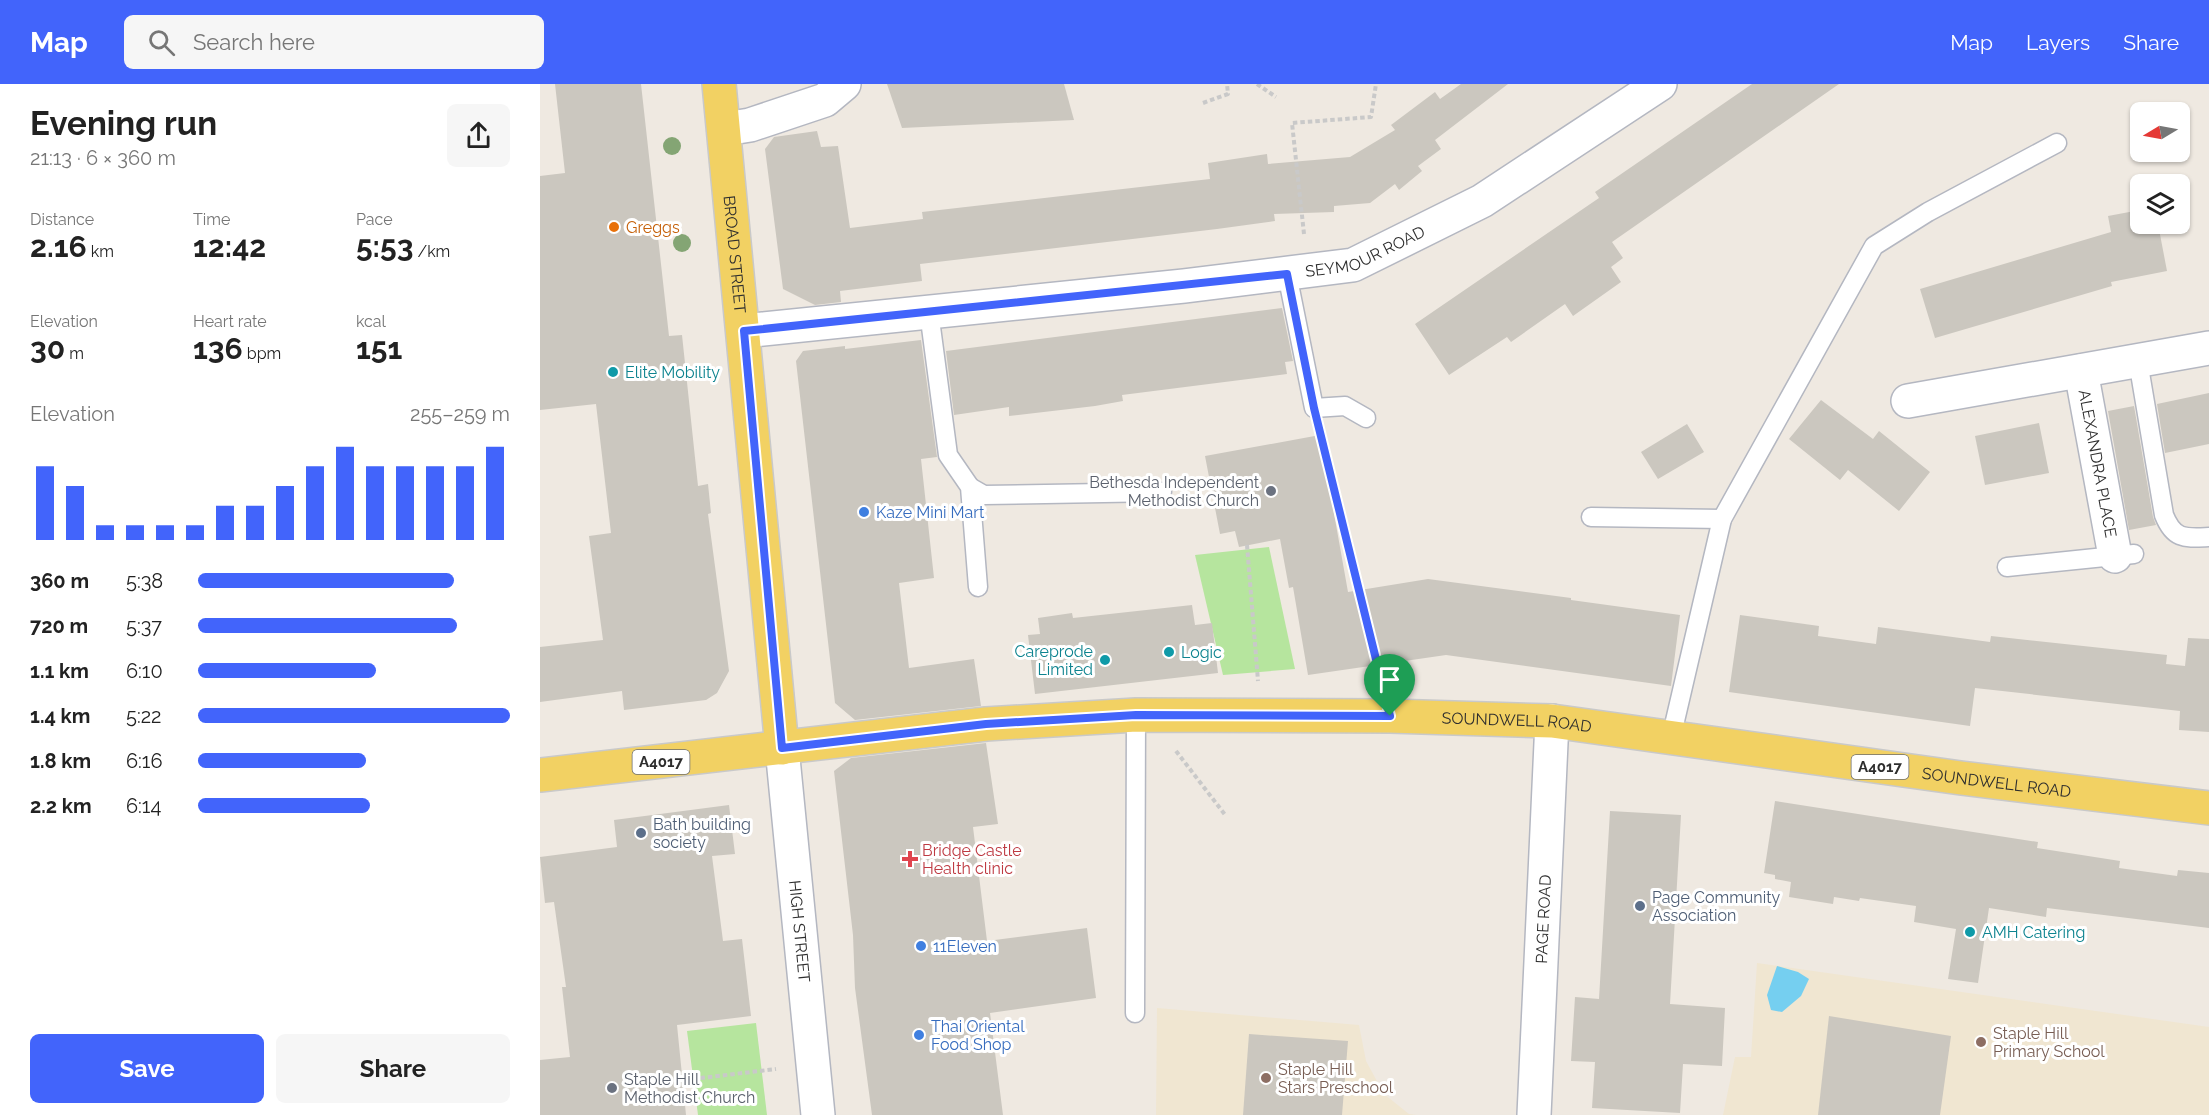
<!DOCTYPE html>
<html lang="en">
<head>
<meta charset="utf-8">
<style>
  body { margin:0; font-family:Raleway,sans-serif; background:#f6f6f6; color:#222; height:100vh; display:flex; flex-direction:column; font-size:22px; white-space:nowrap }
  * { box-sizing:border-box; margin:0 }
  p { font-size:20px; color:#767676 }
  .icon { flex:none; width:33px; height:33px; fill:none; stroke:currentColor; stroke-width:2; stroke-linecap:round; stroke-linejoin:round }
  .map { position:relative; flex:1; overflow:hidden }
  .panel { display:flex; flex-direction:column; background:#fff; width:540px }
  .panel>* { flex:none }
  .needle { width:39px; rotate:260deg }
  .buttons { position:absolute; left:1590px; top:18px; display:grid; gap:12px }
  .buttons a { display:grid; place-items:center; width:60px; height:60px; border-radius:9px; background:#fff; box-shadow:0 2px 4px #0004; font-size:30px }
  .pin { position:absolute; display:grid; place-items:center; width:51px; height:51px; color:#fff; margin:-62px -26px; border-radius:50% 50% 50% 0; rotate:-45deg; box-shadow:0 0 6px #0007 }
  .pin .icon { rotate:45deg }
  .round { display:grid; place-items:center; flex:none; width:63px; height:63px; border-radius:9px; background:#f6f6f6 }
  .headline { display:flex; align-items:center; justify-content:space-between; height:102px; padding:0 30px }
  h1 { font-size:33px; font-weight:700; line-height:45px }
  .figures { display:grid; grid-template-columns:repeat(3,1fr); gap:9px; height:102px; padding:6px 30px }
  .figures div { display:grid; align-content:center }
  .figures b { font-size:30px; font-weight:700 }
  .figures small { font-size:16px; font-weight:400 }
  .figures p { font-size:16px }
  .chart { height:168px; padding:12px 30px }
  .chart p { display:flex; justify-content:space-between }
  .chart svg { width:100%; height:108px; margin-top:6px; stroke:#4264fb; stroke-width:6 }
  .button { display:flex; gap:12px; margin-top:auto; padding:12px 30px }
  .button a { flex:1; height:69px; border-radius:9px; background:#4264fb; color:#fff; font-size:24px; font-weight:700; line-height:69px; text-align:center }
  .button a+a { background:#f6f6f6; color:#222 }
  ul { padding:0 30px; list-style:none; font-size:20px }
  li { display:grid; grid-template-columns:96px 72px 1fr; align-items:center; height:45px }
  li i { height:15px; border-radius:8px; background:#4264fb }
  header { display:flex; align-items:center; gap:36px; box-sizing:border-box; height:84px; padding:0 30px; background:#4264fb; color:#fff }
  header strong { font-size:28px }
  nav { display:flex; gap:33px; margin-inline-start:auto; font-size:21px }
  .search { width:420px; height:54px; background:#f6f6f6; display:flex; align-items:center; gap:15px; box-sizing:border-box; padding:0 21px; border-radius:9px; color:#767676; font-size:22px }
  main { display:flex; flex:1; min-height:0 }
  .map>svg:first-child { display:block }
  .education { fill:#f0e6d1 }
  .green { fill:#b6e59e }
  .water { fill:#75cff0 }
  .building { fill:#cbc7bf }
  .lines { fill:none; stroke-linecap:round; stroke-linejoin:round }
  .lane-casing { stroke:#b4b7c1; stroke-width:21 }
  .street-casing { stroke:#b4b7c1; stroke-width:36 }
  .secondary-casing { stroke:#b4b7c1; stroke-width:36 }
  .primary-casing { stroke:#c9c9c9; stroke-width:36 }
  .path { stroke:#c9c9c9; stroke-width:4; stroke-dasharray:4.5 3; stroke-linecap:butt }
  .lane { stroke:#fff; stroke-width:18 }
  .street { stroke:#fff; stroke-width:33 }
  .secondary { stroke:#fff; stroke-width:33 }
  .primary { stroke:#f2d163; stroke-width:33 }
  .tree { fill:#84a574 }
  .route-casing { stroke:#fff; stroke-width:12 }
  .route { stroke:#4264fb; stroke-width:8 }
  .food-dot { fill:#e8710a; stroke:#fff; stroke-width:2 }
  .culture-dot { fill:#0f9aa8; stroke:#fff; stroke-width:2 }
  .worship-dot { fill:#6b7280; stroke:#fff; stroke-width:2 }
  .shop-dot { fill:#3f7fe0; stroke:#fff; stroke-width:2 }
  .service-dot { fill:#5c6f8a; stroke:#fff; stroke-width:2 }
  .health-dot { fill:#e0444e; stroke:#fff; stroke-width:2 }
  .education-dot { fill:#8d6e63; stroke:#fff; stroke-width:2 }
  .labels { text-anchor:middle; stroke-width:6; stroke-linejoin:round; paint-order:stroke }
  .shield { fill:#fff; stroke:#6d6d6d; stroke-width:1.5 }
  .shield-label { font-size:15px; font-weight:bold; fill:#2e2e2e }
  .food-label { font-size:16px; fill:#c56008; stroke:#fff; text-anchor:start }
  .street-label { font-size:16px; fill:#2e2e2e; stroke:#fff }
  .culture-label { font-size:16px; fill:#0d838f; stroke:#fff; text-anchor:start }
  .worship-label { font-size:16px; fill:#5b616d; stroke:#fff; text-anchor:end }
  .shop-label { font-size:16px; fill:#366cbe; stroke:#fff; text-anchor:start }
  .service-label { font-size:16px; fill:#4e5e75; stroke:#fff; text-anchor:start }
  .health-label { font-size:16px; fill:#be3a42; stroke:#fff; text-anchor:start }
  .education-label { font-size:16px; fill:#785e54; stroke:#fff; text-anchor:start }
</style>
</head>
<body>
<header>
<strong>Map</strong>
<div class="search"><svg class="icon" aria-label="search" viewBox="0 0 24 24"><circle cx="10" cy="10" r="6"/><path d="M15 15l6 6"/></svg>Search here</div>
<nav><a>Map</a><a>Layers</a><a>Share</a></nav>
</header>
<main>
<section class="panel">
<div class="headline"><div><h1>Evening run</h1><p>21:13 · 6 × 360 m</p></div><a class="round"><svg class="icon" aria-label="share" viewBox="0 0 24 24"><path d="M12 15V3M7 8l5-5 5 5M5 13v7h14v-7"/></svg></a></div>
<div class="figures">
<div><p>Distance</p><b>2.16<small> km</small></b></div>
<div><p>Time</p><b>12:42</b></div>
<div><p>Pace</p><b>5:53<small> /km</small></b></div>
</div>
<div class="figures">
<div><p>Elevation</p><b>30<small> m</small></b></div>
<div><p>Heart rate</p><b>136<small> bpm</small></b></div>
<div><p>kcal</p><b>151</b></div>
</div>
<div class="chart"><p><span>Elevation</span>255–259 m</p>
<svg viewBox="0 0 160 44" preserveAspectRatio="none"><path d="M5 44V14M15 44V22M25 44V38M35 44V38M45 44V38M55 44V38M65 44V30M75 44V30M85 44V22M95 44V14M105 44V6M115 44V14M125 44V14M135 44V14M145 44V14M155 44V6"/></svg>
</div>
<ul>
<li><b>360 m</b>5:38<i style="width:82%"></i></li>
<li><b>720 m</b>5:37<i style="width:83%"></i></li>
<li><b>1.1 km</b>6:10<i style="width:57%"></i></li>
<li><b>1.4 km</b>5:22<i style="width:100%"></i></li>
<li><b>1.8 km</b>6:16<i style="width:54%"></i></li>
<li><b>2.2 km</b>6:14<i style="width:55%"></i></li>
</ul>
<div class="button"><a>Save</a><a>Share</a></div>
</section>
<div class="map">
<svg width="1669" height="1031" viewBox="0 0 1669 1031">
  <rect width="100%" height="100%" fill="#efe9e1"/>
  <g class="education">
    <polygon points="1217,879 1669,943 1669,1031 1183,1031 1195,973 1211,973"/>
    <polygon points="617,924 819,941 826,977 844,1010 869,1030 876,1031 616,1031"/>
  </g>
  <g class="green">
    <polygon points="729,463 755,585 683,591 655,471"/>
    <polygon points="216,939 227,1031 158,1031 147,947"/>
  </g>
  <polygon class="water" points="1237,882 1258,888 1269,895 1261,912 1242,928 1231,926 1227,911"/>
  <g class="building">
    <polygon points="15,0 101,0 129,252 142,251 158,402 168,400 171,429 168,430 189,587 177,609 166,616 84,626 82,607 0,618 0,563 63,556 49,452 71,449 56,320 0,326 0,92 25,89"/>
    <polygon points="347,0 524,0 534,36 362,44"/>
    <polygon points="921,0 968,0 895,56 901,65 878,82 882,87 859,106 855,100 830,119 794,122 794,128 734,130 735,137 677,145 380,180 382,197 300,207 301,218 275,221 243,205 225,65 234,53 277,47 281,63 298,62 310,144 383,135 382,128 670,95 668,79 727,70 728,80 810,73 855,46 851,41 895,8 900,15"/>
    <polygon points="1212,0 1299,0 1072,158 1083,174 1071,183 1081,198 1033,232 1025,220 971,258 967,253 909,291 875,240 1059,114 1055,108"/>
    <polygon points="1600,126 1600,140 1618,140 1627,187 1571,198 1572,202 1395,254 1380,205 1571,148 1568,132"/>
    <polygon points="742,224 753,277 745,278 747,290 582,311 583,317 555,322 469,332 469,323 414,331 406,267"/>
    <polygon points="381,256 397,373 381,375 394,494 359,499 369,584 434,575 441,622 315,636 295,619 256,277 263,267 305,262 305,265"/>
    <polygon points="1669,309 1669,360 1625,369 1617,320"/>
    <polygon points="1281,316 1333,355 1339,347 1390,388 1359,427 1308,386 1300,396 1249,355"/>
    <polygon points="1594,322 1613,433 1616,441 1589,446 1568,327"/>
    <polygon points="1499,339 1509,389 1445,401 1435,352"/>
    <polygon points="1147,340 1164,368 1118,395 1101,368"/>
    <polygon points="780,351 808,508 888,495 1031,514 1031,516 1140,531 1131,602 906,571 768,591 753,503 749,504 740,455 699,463 695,447 680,450 665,372"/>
    <polygon points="652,521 655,541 672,539 678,589 495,610 488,551 500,550 498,534 532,529 533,534"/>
    <polygon points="1200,531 1279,542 1278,552 1336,560 1338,543 1450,558 1451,552 1627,571 1626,580 1645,582 1648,554 1669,555 1669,648 1639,646 1640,627 1435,604 1430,642 1189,608"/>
    <polygon points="446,659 458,740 433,743 447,857 547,844 556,914 450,929 463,1031 332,1031 315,904 313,851 294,687 311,674"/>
    <polygon points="1235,717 1498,758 1497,764 1580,777 1579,784 1637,792 1638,786 1669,789 1669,844 1507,824 1506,833 1449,824 1438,899 1408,895 1416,845 1374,838 1376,822 1320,814 1319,817 1294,813 1293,820 1249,813 1251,798 1235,795 1235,791 1224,789"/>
    <polygon points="189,721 195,770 172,772 183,857 202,855 211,932 137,941 146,1031 0,1031 0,976 30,973 22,903 26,903 14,818 5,819 0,773 77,763 74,736"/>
    <polygon points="1070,727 1141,731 1130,920 1185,924 1182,982 1143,980 1140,1029 1052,1024 1055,978 1031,977 1035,913 1059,915"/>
    <polygon points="1289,932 1411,952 1400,1031 1278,1031"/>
    <polygon points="709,950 808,957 802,1031 703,1031"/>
  </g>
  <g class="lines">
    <g class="lane-casing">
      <g id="lane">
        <polyline points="747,190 774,324 805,322 826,334"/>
        <polyline points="389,228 408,371 430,403 438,503"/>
        <path d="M1598 277 1624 431C1634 456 1645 454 1669 453"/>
        <polyline points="430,403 444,411 622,408"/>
        <polyline points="1051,433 1182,435"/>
        <polyline points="1467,483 1594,470"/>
        <polyline points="1131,654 1182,435 1334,162 1388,128 1517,59"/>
        <polyline points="595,929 596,631"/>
      </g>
    </g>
    <g class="street-casing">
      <g id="street">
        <polyline points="185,45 210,41 285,16 304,0"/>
        <path id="s1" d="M204 247 644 202 813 181 942 117 1120 0"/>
        <path id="s2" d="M1541 287 1575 472"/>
        <polyline points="1368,317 1669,264"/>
        <path id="s3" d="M994 1031 1012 637"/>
      </g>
    </g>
    <g class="secondary-casing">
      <g id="secondary">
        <path id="s4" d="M242 664 278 1031"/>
      </g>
    </g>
    <g class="primary-casing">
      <g id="primary">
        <path id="s5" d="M179 0 242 664"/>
        <path id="s6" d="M0 691 446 640 596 631 850 632 1012 637 1421 694 1669 724"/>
      </g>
    </g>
    <g class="path">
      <polyline points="717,0 736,13"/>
      <polyline points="663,19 688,10 687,0"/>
      <polyline points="764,150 752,39 831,33 836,0"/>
      <polyline points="782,353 841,596"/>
      <polyline points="707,461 718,597"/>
      <polyline points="636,667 686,732"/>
      <polyline points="153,995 236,985"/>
    </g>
    <use href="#lane" class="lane"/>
    <use href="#street" class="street"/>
    <use href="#secondary" class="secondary"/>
    <use href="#primary" class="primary"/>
  </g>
  <g class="tree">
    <circle cx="132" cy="62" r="9"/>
    <circle cx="142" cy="159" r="9"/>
  </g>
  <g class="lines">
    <g class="route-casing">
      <polygon id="route" points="747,190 774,324 850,632 596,631 446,640 242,664 204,247"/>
    </g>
    <use href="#route" class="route"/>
  </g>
  <circle class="food-dot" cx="74" cy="143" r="6"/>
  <g class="culture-dot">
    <circle cx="73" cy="288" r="6"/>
    <circle cx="629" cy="568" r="6"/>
    <circle cx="565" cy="576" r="6"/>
    <circle cx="1430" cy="848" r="6"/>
  </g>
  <g class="worship-dot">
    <circle cx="731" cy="407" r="6"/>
    <circle cx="72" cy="1004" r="6"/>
  </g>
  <g class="shop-dot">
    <circle cx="324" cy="428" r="6"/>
    <circle cx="381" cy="862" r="6"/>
    <circle cx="379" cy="951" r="6"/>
  </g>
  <g class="service-dot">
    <circle cx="101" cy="749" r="6"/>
    <circle cx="1100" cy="822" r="6"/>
  </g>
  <path class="health-dot" d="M367 766h6v6h6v6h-6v6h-6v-6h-6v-6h6z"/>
  <g class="education-dot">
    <circle cx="1441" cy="958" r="6"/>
    <circle cx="726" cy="994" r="6"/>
  </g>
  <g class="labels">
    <g class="shield">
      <rect x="92.5" y="666" width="57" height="24" rx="4.5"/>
      <rect x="1311.5" y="671" width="57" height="24" rx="4.5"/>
    </g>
    <g class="shield-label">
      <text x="121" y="683">A4017</text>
      <text x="1340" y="688">A4017</text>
    </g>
    <g class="food-label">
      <text x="86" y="149">Greggs</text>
    </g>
    <g class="street-label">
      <text dy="6" stroke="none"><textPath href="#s1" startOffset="628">SEYMOUR ROAD</textPath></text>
      <text dy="6" stroke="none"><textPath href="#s5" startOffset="171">BROAD STREET</textPath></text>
      <text dy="6" stroke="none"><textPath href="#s2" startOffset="94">ALEXANDRA PLACE</textPath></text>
      <text dy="6" stroke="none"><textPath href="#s6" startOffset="980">SOUNDWELL ROAD</textPath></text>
      <text dy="6" stroke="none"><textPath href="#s6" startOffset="1464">SOUNDWELL ROAD</textPath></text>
      <text dy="6" stroke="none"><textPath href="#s3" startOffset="196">PAGE ROAD</textPath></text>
      <text dy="6" stroke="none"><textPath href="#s4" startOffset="184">HIGH STREET</textPath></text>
    </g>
    <g class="culture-label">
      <text x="85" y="294">Elite Mobility</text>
      <text x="553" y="573" text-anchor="end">Careprode<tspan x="553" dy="18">Limited</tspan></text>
      <text x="641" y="574">Logic</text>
      <text x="1442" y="854">AMH Catering</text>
    </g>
    <g class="worship-label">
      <text x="719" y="404">Bethesda Independent<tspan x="719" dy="18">Methodist Church</tspan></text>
      <text x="84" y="1001" text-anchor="start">Staple Hill<tspan x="84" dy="18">Methodist Church</tspan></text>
    </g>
    <g class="shop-label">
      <text x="336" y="434">Kaze Mini Mart</text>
      <text x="393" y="868">11Eleven</text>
      <text x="391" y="948">Thai Oriental<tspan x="391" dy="18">Food Shop</tspan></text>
    </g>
    <g class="service-label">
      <text x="113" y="746">Bath building<tspan x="113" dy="18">society</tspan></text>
      <text x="1112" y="819">Page Community<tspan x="1112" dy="18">Association</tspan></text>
    </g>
    <g class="health-label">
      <text x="382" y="772">Bridge Castle<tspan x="382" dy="18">Health clinic</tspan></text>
    </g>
    <g class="education-label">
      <text x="1453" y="955">Staple Hill<tspan x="1453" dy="18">Primary School</tspan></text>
      <text x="738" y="991">Staple Hill<tspan x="738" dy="18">Stars Preschool</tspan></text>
    </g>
  </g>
</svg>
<div class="buttons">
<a><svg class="needle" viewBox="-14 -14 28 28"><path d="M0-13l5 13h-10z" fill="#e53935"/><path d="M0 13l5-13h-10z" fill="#767676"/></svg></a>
<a><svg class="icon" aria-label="layers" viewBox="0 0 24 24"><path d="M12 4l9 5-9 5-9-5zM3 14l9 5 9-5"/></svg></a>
</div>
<div class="pin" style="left:850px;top:632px;background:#1e9e55"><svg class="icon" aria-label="arrive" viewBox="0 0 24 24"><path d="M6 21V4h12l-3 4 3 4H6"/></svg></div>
</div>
</main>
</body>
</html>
